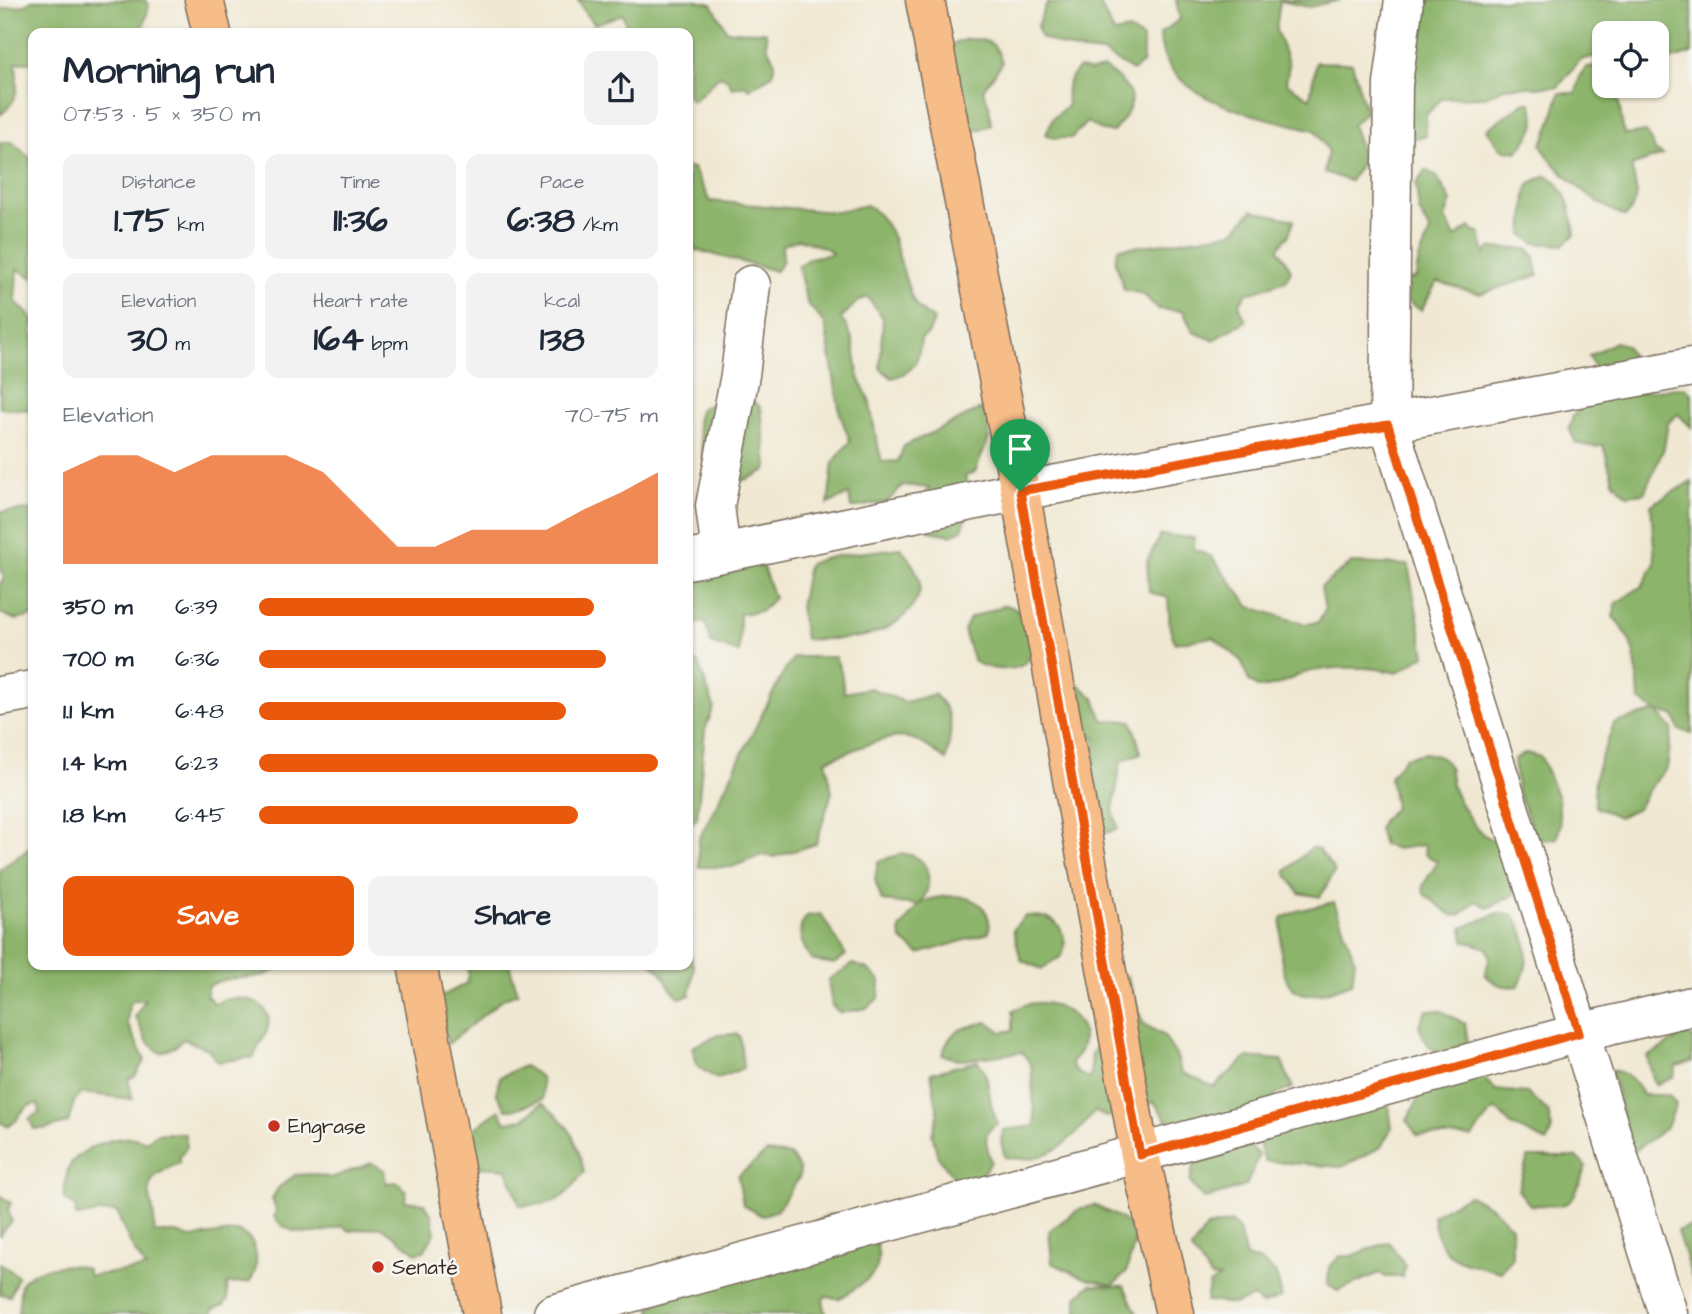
<!DOCTYPE html>
<html lang="en">
<head>
<meta charset="utf-8">
<style>
  body { margin:0; font-family:"Architects Daughter",sans-serif; background:#f2f2f3; color:#1f2937; height:100vh; display:flex; flex-direction:column; font-size:26px; white-space:nowrap }
  * { box-sizing:border-box; margin:0 }
  p { font-size:23px; color:#747a83 }
  .icon { flex:none; width:38px; height:38px; fill:none; stroke:currentColor; stroke-width:2; stroke-linecap:round; stroke-linejoin:round }
  .map { position:relative; flex:1; overflow:hidden }
  .panel { position:absolute; left:28px; top:28px; width:665px; height:942px; display:flex; flex-direction:column; background:#fff; border-radius:14px; box-shadow:0 2px 5px #0004 }
  .panel>* { flex:none }
  .fabs { position:absolute; left:1592px; top:21px; display:grid; gap:14px }
  .fabs a { display:grid; place-items:center; width:77px; height:77px; border-radius:14px; background:#fff; box-shadow:0 2px 5px #0004; font-size:35px }
  .pin { position:absolute; display:grid; place-items:center; width:60px; height:60px; color:#fff; margin:-72px -30px; border-radius:50% 50% 50% 0; rotate:-45deg; box-shadow:0 0 7px #0007 }
  .pin .icon { rotate:45deg }
  .round { display:grid; place-items:center; flex:none; width:74px; height:74px; border-radius:14px; background:#f2f2f3 }
  .summary { display:flex; align-items:center; justify-content:space-between; height:119px; padding:0 35px }
  h1 { font-size:38px; font-weight:700; line-height:52px }
  .stats { display:grid; grid-template-columns:repeat(3,1fr); gap:10px; height:119px; padding:7px 35px }
  .stats div { display:grid; align-content:center; border-radius:14px; background:#f2f2f3; text-align:center }
  .stats b { font-size:35px; font-weight:700 }
  .stats small { font-size:19px; font-weight:400 }
  .stats p { font-size:19px }
  .chart { height:196px; padding:14px 35px }
  .chart p { display:flex; justify-content:space-between }
  .chart svg { width:100%; height:126px; margin-top:7px; fill:#ea580c; opacity:.7 }
  .action { display:flex; gap:14px; margin-top:auto; padding:14px 35px }
  .action a { flex:1; height:80px; border-radius:14px; background:#ea580c; color:#fff; font-size:28px; font-weight:700; line-height:80px; text-align:center }
  .action a+a { background:#f2f2f3; color:#1f2937 }
  ul { padding:0 35px; list-style:none; font-size:23px }
  li { display:grid; grid-template-columns:112px 84px 1fr; align-items:center; height:52px }
  li i { height:18px; border-radius:9px; background:#ea580c }
  .map>svg:first-child { display:block }
  .forest { fill:#8cb46a; stroke:#646f44; stroke-width:2 }
  .lines { fill:none; stroke-linecap:round; stroke-linejoin:round }
  .minor-casing { stroke:#7a6c5d; stroke-width:41 }
  .major-casing { stroke:#7a6c5d; stroke-width:41 }
  .minor { stroke:#fff; stroke-width:38 }
  .major { stroke:#f7bd88; stroke-width:38 }
  .route-casing { stroke:#fff; stroke-width:14 }
  .route { stroke:#ea580c; stroke-width:9 }
  .poi-dot { fill:#c8321e; stroke:#f6f6f2; stroke-width:2.5 }
  .labels { text-anchor:middle; stroke-width:5; stroke-linejoin:round; paint-order:stroke }
  .poi-label { font-size:21px; fill:#3b2a1e; stroke:#f6f6f2; text-anchor:start }
</style>
</head>
<body>
<div class="map">
<svg width="1692" height="1314" viewBox="0 0 1692 1314">
  <rect width="100%" height="100%" fill="#f6f6f2"/>
  <filter id="ink" filterUnits="userSpaceOnUse"><feTurbulence type="fractalNoise" baseFrequency=".0143" numOctaves="2"/><feDisplacementMap in="SourceGraphic" scale="14" xChannelSelector="R" yChannelSelector="G"/><feConvolveMatrix kernelMatrix="1 2 1 2 8 2 1 2 1" color-interpolation-filters="sRGB"/></filter>
  <filter id="wash" filterUnits="userSpaceOnUse"><feTurbulence type="fractalNoise" baseFrequency=".00686" numOctaves="4" result="noise"/><feDisplacementMap in="SourceGraphic" scale="28" xChannelSelector="R" yChannelSelector="G"/><feGaussianBlur stdDeviation="1.57" result="paint"/><feColorMatrix in="noise" values="0 0 0 0 0 0 0 0 0 0 0 0 0 0 0 0 0 1.4 0 .05"/><feComposite in="paint" operator="in"/></filter>
  <g filter="url(#wash)">
    <rect width="100%" height="100%" fill="#f0e8d2"/>
    <g class="forest">
      <path d="M31 0H145L149 6 144 25 133 33H33V62L16 63C18 85 20 101 0 115V9L26 5Z"/>
      <path d="M578 0H693L712 4 727 31 766 32 767 46 775 63 772 75 749 89 745 85 732 88 727 79 720 76C709 84 704 94 692 101L688 97V33H628L623 14 595 24 587 16Z"/>
      <polygon points="1072,0 1098,0 1114,33 1129,30 1143,39 1143,62 1133,71 1103,53 1075,50 1041,38 1037,26 1047,3 1071,4"/>
      <path d="M1176 0H1341L1309 7 1280 1 1276 30 1289 64 1286 83 1310 98 1316 62 1352 63 1366 112 1352 125 1364 159 1350 181 1324 172 1328 151 1315 130C1263 117 1160 102 1160 34L1180 19Z"/>
      <polygon points="1412,0 1692,0 1692,53 1657,64 1657,33 1605,33 1605,54 1580,60 1558,87 1506,87 1485,97 1442,98 1426,115 1426,136 1408,139"/>
      <path d="M967 39C988 39 997 42 1002 63L983 90 989 105 991 125 966 134 943 47Z"/>
      <path d="M1600 66 1605 69V86H1612L1619 103 1624 135 1646 132 1655 150 1663 155 1631 166C1636 185 1641 201 1626 216 1600 208 1552 169 1541 144 1552 129 1553 111 1560 93H1576L1580 75 1587 67Z"/>
      <path d="M1079 68 1090 71 1104 68C1137 90 1139 103 1113 132L1103 131 1087 122 1071 138H1054L1046 134 1053 118 1068 105C1064 90 1067 79 1079 68Z"/>
      <path d="M1525 102H1530C1541 125 1532 134 1517 152L1501 149 1487 129Z"/>
      <polygon points="0,142 12,142 33,161 33,278 17,269 15,301 33,319 33,410 0,408"/>
      <path d="M688 167 693 168 710 201 834 212 867 205C900 226 898 269 914 302 917 309 928 315 934 320L929 333 921 339C919 361 915 372 892 378L880 368 883 318 867 297 858 301 841 318C857 341 853 348 858 373 860 384 868 394 870 404 873 423 877 442 882 462L898 461 904 446 981 409 990 419 989 438 975 472 965 476 972 502 962 530 951 535 930 531 917 505 929 488 903 485 887 502 851 508 849 494 828 504 833 463 850 441 840 414 825 324 807 303 798 267 809 258 832 254 828 249 799 239 782 245 783 260 776 271 696 250 688 232Z"/>
      <path d="M1426 170 1437 177 1451 201 1445 218 1455 237 1470 227 1474 232 1480 233 1485 254 1490 248 1529 249 1535 258 1538 275 1480 294 1437 282 1421 310 1406 301 1408 280 1416 278C1417 256 1424 251 1430 231L1419 211 1416 184Z"/>
      <path d="M1547 175C1567 187 1572 212 1575 234L1563 245 1535 243 1523 235 1526 193 1530 183Z"/>
      <path d="M1252 210 1294 220 1289 235 1278 248 1291 270 1286 281 1246 294 1239 305 1246 321 1213 340 1193 332 1183 311 1158 309 1143 294 1124 290 1115 259 1119 248C1132 248 1228 235 1234 231 1241 225 1247 216 1252 210Z"/>
      <polygon points="1615,342 1626,345 1634,362 1600,381 1589,356"/>
      <polygon points="1683,387 1692,393 1692,428 1678,414 1668,423 1664,448 1644,493 1627,495 1613,481 1603,445 1595,447 1576,443 1569,428 1573,416 1592,398"/>
      <path d="M749 397 761 408 767 466 766 470C744 482 731 487 707 476L697 421 701 408 724 400Z"/>
      <path d="M1692 481V733L1679 730 1674 715 1658 712 1672 729 1667 768 1650 787 1638 808 1619 817 1595 807C1591 769 1603 757 1614 723L1656 711 1639 700C1637 670 1637 639 1613 617L1616 603 1642 586 1655 563 1651 505Z"/>
      <polygon points="33,510 33,616 16,620 0,613 0,584 4,578 0,565 0,512"/>
      <path d="M1161 535 1194 538V549L1212 557 1250 607 1305 624 1319 622 1325 609 1321 587 1352 563 1408 565 1425 655 1397 673C1373 666 1317 665 1295 677 1280 684 1277 686 1259 688L1249 681 1241 660 1213 637 1175 643 1170 629 1168 598 1149 592 1147 561Z"/>
      <path d="M901 548C919 572 930 589 907 613 880 641 842 640 805 639L800 607 808 565C825 554 878 551 901 548Z"/>
      <polygon points="688,559 760,559 774,598 761,611 740,614 739,653 711,643 705,622 688,625"/>
      <path d="M1005 605 1026 612C1028 622 1034 635 1033 645 1033 676 992 672 974 662L964 631 970 618Z"/>
      <path d="M794 657H835L841 671 844 693 870 688 905 702 934 694C957 716 951 731 946 760 936 753 925 743 913 739 886 731 852 753 826 760L832 792 816 844 774 857 762 855 732 867H699L698 842 701 835 783 673Z"/>
      <polygon points="698,662 714,707 705,730 697,819 688,825 688,664"/>
      <polygon points="1078,684 1095,699 1103,720 1132,721 1141,753 1121,761 1113,810 1118,829 1095,836 1089,770 1095,763 1095,737 1071,736 1064,689"/>
      <path d="M1425 753C1460 759 1445 774 1455 793 1461 805 1473 826 1484 835 1489 839 1498 842 1504 844L1514 877V895L1488 908 1476 901 1460 915 1453 916 1424 894 1423 885 1438 862 1425 854 1424 845 1397 849 1383 845 1378 829 1383 819 1395 808 1390 777 1405 757Z"/>
      <polygon points="1526,753 1541,757 1558,798 1560,826 1557,838 1545,840 1535,836 1517,789 1514,759"/>
      <path d="M33 846V964H284C258 987 235 970 207 987V996L215 1004C231 992 274 998 268 1027 266 1037 257 1046 254 1057L218 1062 208 1049 183 1039 175 1047 161 1053C140 1039 146 1033 135 1017L145 1000H135L129 1004 127 1023 145 1060 135 1076 128 1079 133 1099 81 1093 74 1102 68 1123 44 1129H34L29 1119 40 1112 38 1104C28 1104 20 1112 16 1121L7 1126 0 1122V869Z"/>
      <polygon points="1311,848 1319,850 1335,871 1320,897 1299,893 1285,872"/>
      <path d="M902 854C931 854 934 884 921 903 947 890 995 893 989 933L919 954 901 939 900 929 918 905 882 901 875 880 878 861Z"/>
      <path d="M1334 902 1355 960 1352 983C1340 987 1327 993 1314 994 1275 999 1280 943 1282 918L1297 911Z"/>
      <path d="M1498 913 1512 914C1529 933 1532 965 1518 986 1503 988 1495 985 1485 974L1490 957 1487 948 1464 941 1462 928Z"/>
      <path d="M821 914 846 955 834 964 811 960C802 944 794 932 807 916Z"/>
      <path d="M1025 916C1032 916 1041 916 1048 918 1061 923 1070 943 1061 956 1057 961 1047 965 1042 969L1021 960 1013 929Z"/>
      <path d="M688 948 694 967 690 995 680 998C666 989 667 973 652 964H688Z"/>
      <polygon points="469,964 509,964 518,993 504,998 448,1044 435,1000 467,983"/>
      <polygon points="853,964 868,969 880,981 879,998 867,1008 840,1013 832,1006 828,980"/>
      <path d="M1127 976 1143 1023 1164 1036 1177 1057 1181 1072 1214 1087 1247 1057 1281 1060 1293 1088 1276 1094 1265 1112 1171 1126 1154 1102 1106 1117 1095 1111C1071 1142 1046 1166 1005 1157L1001 1142 1003 1130 1035 1126 1031 1065 1022 1052 963 1060 942 1055C951 1028 961 1028 988 1022L1002 1032 1013 1030V1011C1040 990 1094 1012 1081 1049 1080 1053 1074 1059 1071 1062L1076 1072 1090 1079 1092 1053 1105 1036Z"/>
      <path d="M1427 1010 1442 1011 1465 1024 1468 1041 1454 1057C1433 1054 1425 1045 1419 1025Z"/>
      <polygon points="736,1034 740,1037 743,1068 717,1079 698,1067 692,1047 719,1035"/>
      <polygon points="1683,1035 1692,1036 1692,1062 1676,1066 1674,1077 1655,1085 1647,1057"/>
      <path d="M978 1061C993 1080 986 1103 998 1123 980 1133 987 1145 991 1162L972 1188 957 1181 938 1157 932 1134 938 1114 931 1073Z"/>
      <polygon points="524,1066 541,1077 543,1099 516,1109 506,1109 496,1093 500,1077"/>
      <path d="M1611 1070C1628 1073 1635 1079 1642 1095H1669L1676 1105 1667 1127 1632 1153Z"/>
      <polygon points="1482,1077 1496,1090 1527,1093 1548,1111 1552,1129 1547,1142 1511,1125 1497,1110 1492,1111 1472,1137 1417,1135 1407,1121 1425,1084"/>
      <polygon points="1388,1101 1392,1127 1381,1147 1342,1167 1265,1161 1260,1147 1268,1119"/>
      <path d="M542 1103C571 1125 576 1137 584 1172 560 1204 558 1203 520 1206L507 1169 481 1167 475 1170 465 1153 467 1134 499 1110 506 1122 523 1119Z"/>
      <path d="M165 1133 185 1134 187 1146 180 1157V1163C128 1183 159 1197 154 1233H177L190 1238 238 1231C243 1235 249 1237 252 1242 258 1253 258 1272 249 1282L227 1284 228 1300 223 1306 213 1309V1314H18L21 1283C34 1267 70 1261 87 1269L89 1276 146 1268C135 1253 123 1231 117 1212 101 1210 92 1216 76 1216L75 1206 64 1199C65 1188 65 1170 73 1161 88 1144 127 1131 146 1142L156 1134Z"/>
      <polygon points="1245,1142 1259,1155 1246,1186 1204,1199 1190,1182 1195,1157"/>
      <polygon points="767,1152 790,1155 800,1169 799,1178 777,1210 762,1216 743,1205 738,1176"/>
      <path d="M1528 1157H1576L1586 1166C1570 1209 1575 1206 1530 1205L1518 1190Z"/>
      <path d="M372 1163 384 1170 386 1183 398 1182 406 1191 405 1201 424 1203 431 1214 435 1233 424 1251 417 1253 382 1227 350 1231 342 1226C320 1235 290 1239 274 1217L276 1210 272 1199 278 1188 295 1175 312 1174 331 1178Z"/>
      <polygon points="0,1195 11,1203 8,1210 12,1221 0,1235"/>
      <path d="M1469 1195 1493 1208 1512 1227V1257L1501 1272C1461 1261 1438 1263 1433 1215Z"/>
      <polygon points="1094,1205 1121,1218 1137,1233 1126,1273 1113,1285 1087,1279 1052,1263 1049,1231 1078,1210"/>
      <path d="M868 1214C883 1268 888 1268 839 1299L826 1296 823 1300 826 1314H651V1307L828 1215Z"/>
      <polygon points="1231,1222 1239,1230 1246,1258 1259,1260 1276,1273 1282,1297 1262,1305 1254,1297 1236,1304 1206,1301 1209,1285 1221,1277 1212,1278 1191,1250 1207,1227"/>
      <polygon points="1692,1226 1692,1278 1677,1231"/>
      <polygon points="1389,1242 1405,1265 1403,1277 1386,1277 1379,1273 1337,1291 1328,1284 1329,1267 1340,1256 1351,1256"/>
      <polygon points="0,1263 18,1276 10,1296 0,1294"/>
      <polygon points="1090,1285 1124,1286 1137,1314 1077,1314 1077,1297"/>
    </g>
  </g>
  <g filter="url(#ink)">
    <g class="lines">
      <g class="minor-casing">
        <g id="minor">
          <polyline points="1404,0 1393,84 1389,425 1668,1314"/>
          <polyline points="721,553 715,506 740,375 751,285"/>
          <polyline points="688,560 1020,491 1692,367"/>
          <polyline points="0,696 33,690"/>
          <polyline points="553,1314 1579,1033 1692,1006"/>
        </g>
      </g>
      <g class="major-casing">
        <g id="major">
          <polyline points="204,0 212,33"/>
          <polyline points="925,0 1020,491 1140,1155 1175,1314"/>
          <polyline points="417,964 482,1314"/>
        </g>
      </g>
      <use href="#minor" class="minor"/>
      <use href="#major" class="major"/>
    </g>
  </g>
  <g class="lines" filter="url(#ink)">
    <g class="route-casing">
      <polygon id="route" points="1388,425 1579,1033 1140,1155 1020,491"/>
    </g>
    <use href="#route" class="route"/>
  </g>
  <g class="poi-dot">
    <circle cx="274" cy="1126" r="7"/>
    <circle cx="378" cy="1267" r="7"/>
  </g>
  <g class="labels">
    <g class="poi-label">
      <text x="288" y="1133">Engrase</text>
      <text x="392" y="1274">Senaté</text>
    </g>
  </g>
</svg>
<div class="fabs">
<a><svg class="icon" aria-label="locate" viewBox="0 0 24 24"><circle cx="12" cy="12" r="6"/><path d="M12 2v4M12 18v4M2 12h4M18 12h4"/></svg></a>
</div>
<div class="pin" style="left:1020px;top:491px;background:#1e9e55"><svg class="icon" aria-label="arrive" viewBox="0 0 24 24"><path d="M6 21V4h12l-3 4 3 4H6"/></svg></div>
<section class="panel">
<div class="summary"><div><h1>Morning run</h1><p>07:53 · 5 × 350 m</p></div><a class="round"><svg class="icon" aria-label="share" viewBox="0 0 24 24"><path d="M12 15V3M7 8l5-5 5 5M5 13v7h14v-7"/></svg></a></div>
<div class="stats">
<div><p>Distance</p><b>1.75<small> km</small></b></div>
<div><p>Time</p><b>11:36</b></div>
<div><p>Pace</p><b>6:38<small> /km</small></b></div>
</div>
<div class="stats">
<div><p>Elevation</p><b>30<small> m</small></b></div>
<div><p>Heart rate</p><b>164<small> bpm</small></b></div>
<div><p>kcal</p><b>138</b></div>
</div>
<div class="chart"><p><span>Elevation</span>70–75 m</p>
<svg viewBox="0 0 160 44" preserveAspectRatio="none"><path d="M0 44V12L10 6L20 6L30 12L40 6L50 6L60 6L70 12L80 25L90 38L100 38L110 32L120 32L130 32L140 25L150 19L160 12V44z"/></svg>
</div>
<ul>
<li><b>350 m</b>6:39<i style="width:84%"></i></li>
<li><b>700 m</b>6:36<i style="width:87%"></i></li>
<li><b>1.1 km</b>6:48<i style="width:77%"></i></li>
<li><b>1.4 km</b>6:23<i style="width:100%"></i></li>
<li><b>1.8 km</b>6:45<i style="width:80%"></i></li>
</ul>
<div class="action"><a>Save</a><a>Share</a></div>
</section>
</div>
</body>
</html>
